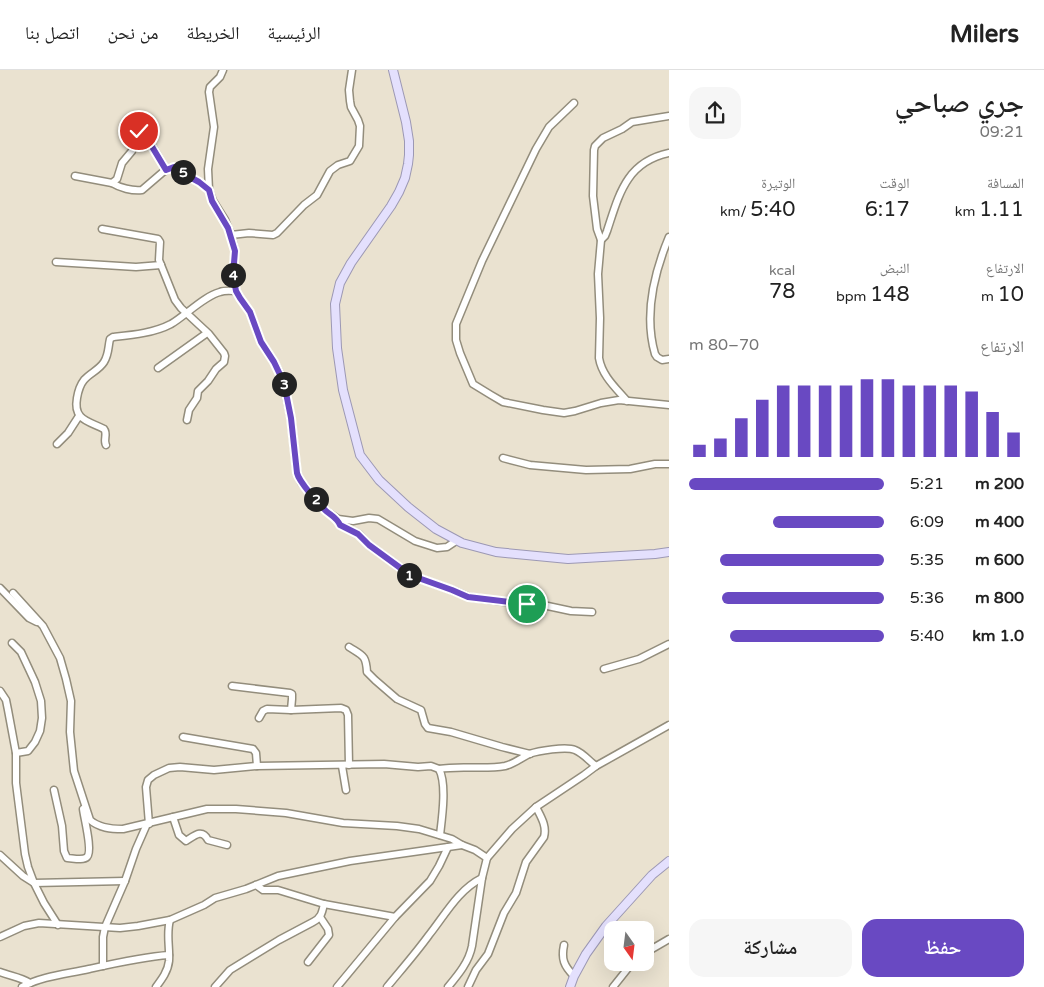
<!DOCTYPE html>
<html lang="ar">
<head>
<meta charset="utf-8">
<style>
  body { margin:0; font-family:"Varela Round","Noto Naskh Arabic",sans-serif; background:#f6f6f6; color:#222; direction:rtl; height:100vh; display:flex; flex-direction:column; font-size:19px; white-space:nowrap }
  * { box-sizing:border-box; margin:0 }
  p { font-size:16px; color:#767676 }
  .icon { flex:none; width:28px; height:28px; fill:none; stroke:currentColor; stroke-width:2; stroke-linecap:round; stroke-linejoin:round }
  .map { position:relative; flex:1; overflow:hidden; direction:ltr }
  .panel { display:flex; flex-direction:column; background:#fff; width:375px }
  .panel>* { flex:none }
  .needle { width:32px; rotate:166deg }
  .tools { position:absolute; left:604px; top:851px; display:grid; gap:10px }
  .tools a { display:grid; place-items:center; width:50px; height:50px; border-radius:10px; background:#fff; box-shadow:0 5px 20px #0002; font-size:25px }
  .pin { position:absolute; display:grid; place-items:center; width:42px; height:42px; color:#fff; margin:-21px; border:2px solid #fff; border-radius:50%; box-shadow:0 1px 5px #0007 }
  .km { position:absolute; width:25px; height:25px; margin:-12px; border-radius:50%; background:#222; color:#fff; font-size:14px; line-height:25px; text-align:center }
  .round { display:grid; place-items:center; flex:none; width:52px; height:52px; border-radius:15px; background:#f6f6f6 }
  .summary { display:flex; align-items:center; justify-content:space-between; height:85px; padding:0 20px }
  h1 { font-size:28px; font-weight:600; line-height:38px }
  .metrics { display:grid; grid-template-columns:repeat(3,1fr); gap:8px; height:85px; padding:5px 20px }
  .metrics div { display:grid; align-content:center }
  .metrics b { font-size:21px; font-weight:600 }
  .metrics small { font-size:14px; font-weight:400 }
  .metrics p { font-size:14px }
  .chart { height:140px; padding:10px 20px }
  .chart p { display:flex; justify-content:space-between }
  .chart svg { width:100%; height:90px; margin-top:5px; stroke:#6949c2; stroke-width:6 }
  .primary-button { display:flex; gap:10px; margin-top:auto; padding:10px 20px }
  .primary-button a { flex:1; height:58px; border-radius:15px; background:#6949c2; color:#fff; font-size:20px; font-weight:600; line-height:58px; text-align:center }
  .primary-button a+a { background:#f6f6f6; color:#222 }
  ul { padding:0 20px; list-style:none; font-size:16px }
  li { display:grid; grid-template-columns:80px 60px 1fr; align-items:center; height:38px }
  li i { height:12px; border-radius:6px; background:#6949c2 }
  header { display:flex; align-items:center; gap:30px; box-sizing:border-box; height:70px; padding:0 25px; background:#fff; border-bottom:1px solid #e0e0e0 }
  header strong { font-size:24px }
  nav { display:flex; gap:28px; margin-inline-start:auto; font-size:18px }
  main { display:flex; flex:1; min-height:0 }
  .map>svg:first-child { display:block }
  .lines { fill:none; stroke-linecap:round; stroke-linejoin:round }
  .minor-casing { stroke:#938d7c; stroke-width:9 }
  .major-casing { stroke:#9c98b4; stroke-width:10 }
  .minor { stroke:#fff; stroke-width:6 }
  .major { stroke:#e4e0fd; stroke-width:8 }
  .route-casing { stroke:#fff; stroke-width:10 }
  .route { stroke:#6949c2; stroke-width:6 }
</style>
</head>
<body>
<header>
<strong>Milers</strong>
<nav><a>الرئيسية</a><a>الخريطة</a><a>من نحن</a><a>اتصل بنا</a></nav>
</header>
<main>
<section class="panel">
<div class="summary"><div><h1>جري صباحي</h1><p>09:21</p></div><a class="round"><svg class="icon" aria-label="share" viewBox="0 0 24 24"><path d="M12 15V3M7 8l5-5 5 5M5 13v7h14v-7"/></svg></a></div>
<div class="metrics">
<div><p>المسافة</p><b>1.11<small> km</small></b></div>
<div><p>الوقت</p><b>6:17</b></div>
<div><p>الوتيرة</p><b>5:40<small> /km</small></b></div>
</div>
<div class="metrics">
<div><p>الارتفاع</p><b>10<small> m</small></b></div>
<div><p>النبض</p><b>148<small> bpm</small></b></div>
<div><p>kcal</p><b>78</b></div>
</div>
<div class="chart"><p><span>الارتفاع</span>70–80 m</p>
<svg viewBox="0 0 160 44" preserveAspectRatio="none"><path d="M5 44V38M15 44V35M25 44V25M35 44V16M45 44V9M55 44V9M65 44V9M75 44V9M85 44V6M95 44V6M105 44V9M115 44V9M125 44V9M135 44V12M145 44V22M155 44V32"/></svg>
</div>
<ul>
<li><b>200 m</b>5:21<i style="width:100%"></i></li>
<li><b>400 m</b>6:09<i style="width:57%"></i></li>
<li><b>600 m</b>5:35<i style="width:84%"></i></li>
<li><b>800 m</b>5:36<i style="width:83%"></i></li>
<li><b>1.0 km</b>5:40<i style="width:79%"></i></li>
</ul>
<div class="primary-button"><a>حفظ</a><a>مشاركة</a></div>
</section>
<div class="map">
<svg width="669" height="917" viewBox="0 0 669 917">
  <rect width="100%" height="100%" fill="#eae2d0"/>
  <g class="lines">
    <g class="minor-casing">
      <g id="minor">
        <polyline points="223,0 220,7 210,17 209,22 214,57 208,99 209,120 213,131 225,150 231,165"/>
        <polyline points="352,0 349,20 350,31 351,37 358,50 360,56 359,76 350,91 338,95 330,101 317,125 304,135 277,163 273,165 249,163 231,165 235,181 233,205 236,221 240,228 250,242 261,272 274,292 282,307 291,348 297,403 301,412 326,441 338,449 353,451 369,448 378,449 415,471 437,478 447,477 456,471"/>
        <polyline points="574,33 549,57 536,79 482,191 456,254 456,270 460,283 473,314 491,325 503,332 543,340 564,343 575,341 601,333 619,330 669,335"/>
        <path d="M75 106 112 113C120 118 132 121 142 120L163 102 170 98 174 97 181 100 188 106 199 112 209 120"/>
        <polyline points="112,113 117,109 122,93 132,81 136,65 139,61 143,60 166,100"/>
        <polyline points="102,159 158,169 160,172 159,190 175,230 181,238 209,264 224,283 225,286 224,292 216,299 208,311 198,321 197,328 189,340 187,350"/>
        <path d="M669 167C654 203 644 246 655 284L657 287 662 290 669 289"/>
        <path d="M601 170 605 166 607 161C619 125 626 92 669 83"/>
        <polyline points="56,192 136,197 161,195"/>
        <polyline points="158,298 207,263"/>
        <path d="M627 331C616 318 602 306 599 288L600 248 598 204 601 170 597 159 593 126 594 80 595 76 603 68 622 59 632 52 669 46"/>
        <polyline points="57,374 68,363 79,346"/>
        <path d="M106 375C103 370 108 364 104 359 88 351 73 350 77 328 78 322 80 315 84 310 90 303 99 300 104 292 109 284 108 277 110 269L113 267C132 265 154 263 171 254 185 246 204 226 220 222 225 220 231 221 236 221"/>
        <polyline points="503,388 530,395 586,400 630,399 655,394 669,394"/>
        <polyline points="338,449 340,455 359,464 369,475 410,505 452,520 469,527 520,534 543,535 571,541 592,542"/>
        <polyline points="0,518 29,548 37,552"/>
        <path d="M13 523 43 556 60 588 66 609 71 631 70 662 74 701 90 750C99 758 111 759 123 759L207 739H236L286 743 343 753 397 756 419 759 452 769 462 775 475 780 487 788 512 759 536 737C541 747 547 756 544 767L526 792 516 823 504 843 488 884 476 900 468 917"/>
        <polyline points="12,573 21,582 35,612 41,631 42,648 40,661 35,672 28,681 16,683"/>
        <path d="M349 577C363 586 366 585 367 602L375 610 397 629 421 640 425 654 428 658 451 662 502 677 530 684"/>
        <polyline points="604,599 639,589 669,574"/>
        <polyline points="232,616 290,623 292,624 292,629 291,640 341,638 346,640 348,645 349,695"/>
        <polyline points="0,621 6,630 8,640 16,683 16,713 25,784 28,797 34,813 44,833 58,855"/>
        <polyline points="259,648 263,641 267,639 291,640"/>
        <polyline points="183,667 253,679 256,683 257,696"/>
        <polyline points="342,696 346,720"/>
        <polyline points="596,696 669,655"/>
        <path d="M54 720 62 756 64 781 67 788C72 788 83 791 87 787 93 781 84 748 83 739"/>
        <path d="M173 747 179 765 186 771C194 766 202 758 208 770L227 775"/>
        <polyline points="149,754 146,717 148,710 154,705 169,698 180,697 214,700 257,696 384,694 418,697 431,696 439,699"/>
        <path d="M440 765C442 748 447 714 439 699 461 695 483 700 505 696 514 694 521 688 529 684 538 681 566 676 575 680 583 683 589 691 596 696L584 705 536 737"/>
        <polyline points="0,785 23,806 34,813 125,811"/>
        <polyline points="324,834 395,847"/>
        <polyline points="0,867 24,856 39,853 120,858 138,856 170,850 204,835 215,828 246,819 278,806 350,791 462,775"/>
        <path d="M564 875C561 889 564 896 574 906"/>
        <polyline points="645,883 669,869"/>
        <polyline points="308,892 329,865 328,859 320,847"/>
        <polyline points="103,896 103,867 105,857 125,811 136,779 147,754"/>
        <path d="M0 902C10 906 20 907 30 913"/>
        <path d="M22 917C42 906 67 904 89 899 116 893 142 887 169 885"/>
        <path d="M156 917C162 909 168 901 169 891 170 877 166 864 170 850"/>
        <path d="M215 917 230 900 279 870 313 852C321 848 322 843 324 834L278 820H263L256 815"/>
        <polyline points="337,917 395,847 430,811 439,796 448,777"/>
        <path d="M387 917C401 900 416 883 429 865 445 845 458 820 482 808"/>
        <path d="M448 917C458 905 469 892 472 876L482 808 487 788"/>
        <polyline points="613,917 633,892"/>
      </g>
    </g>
    <g class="major-casing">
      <g id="major">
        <polyline points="393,0 406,52 409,71 409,85 408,94 405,108 399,122 391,136 351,193 340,213 335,234 337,278 343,320 360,385 379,410 408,437 436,459 462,473 496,482 568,489 655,484 669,482"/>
        <polyline points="570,917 574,906 586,884 606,856 652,805 669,791"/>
      </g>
    </g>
    <use href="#minor" class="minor"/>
    <use href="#major" class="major"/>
  </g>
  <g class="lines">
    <g class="route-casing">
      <path id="route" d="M139 61 142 60 166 100 174 97 181 100 188 106 199 112 209 120 212 131 228 158 235 181 233 205 236 221 240 228 250 242 261 272 274 292 284 313 291 348 297 403C299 412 319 434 326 441 332 446 337 448 340 455L358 464 369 475 410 505 452 520 468 527 527 534"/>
    </g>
    <use href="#route" class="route"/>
  </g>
</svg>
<div class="tools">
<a><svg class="needle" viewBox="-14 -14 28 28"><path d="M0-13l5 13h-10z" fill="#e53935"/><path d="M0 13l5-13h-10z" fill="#767676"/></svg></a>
</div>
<div class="pin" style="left:527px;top:534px;background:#1e9e55"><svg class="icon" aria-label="arrive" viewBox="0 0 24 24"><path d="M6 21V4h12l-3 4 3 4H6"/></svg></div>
<div class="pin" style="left:139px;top:61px;background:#d93025"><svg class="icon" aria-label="check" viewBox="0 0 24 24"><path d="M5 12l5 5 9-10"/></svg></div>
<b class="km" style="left:409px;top:505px">1</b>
<b class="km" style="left:316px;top:429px">2</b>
<b class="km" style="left:284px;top:314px">3</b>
<b class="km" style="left:233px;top:205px">4</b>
<b class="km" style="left:183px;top:102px">5</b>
</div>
</main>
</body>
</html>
